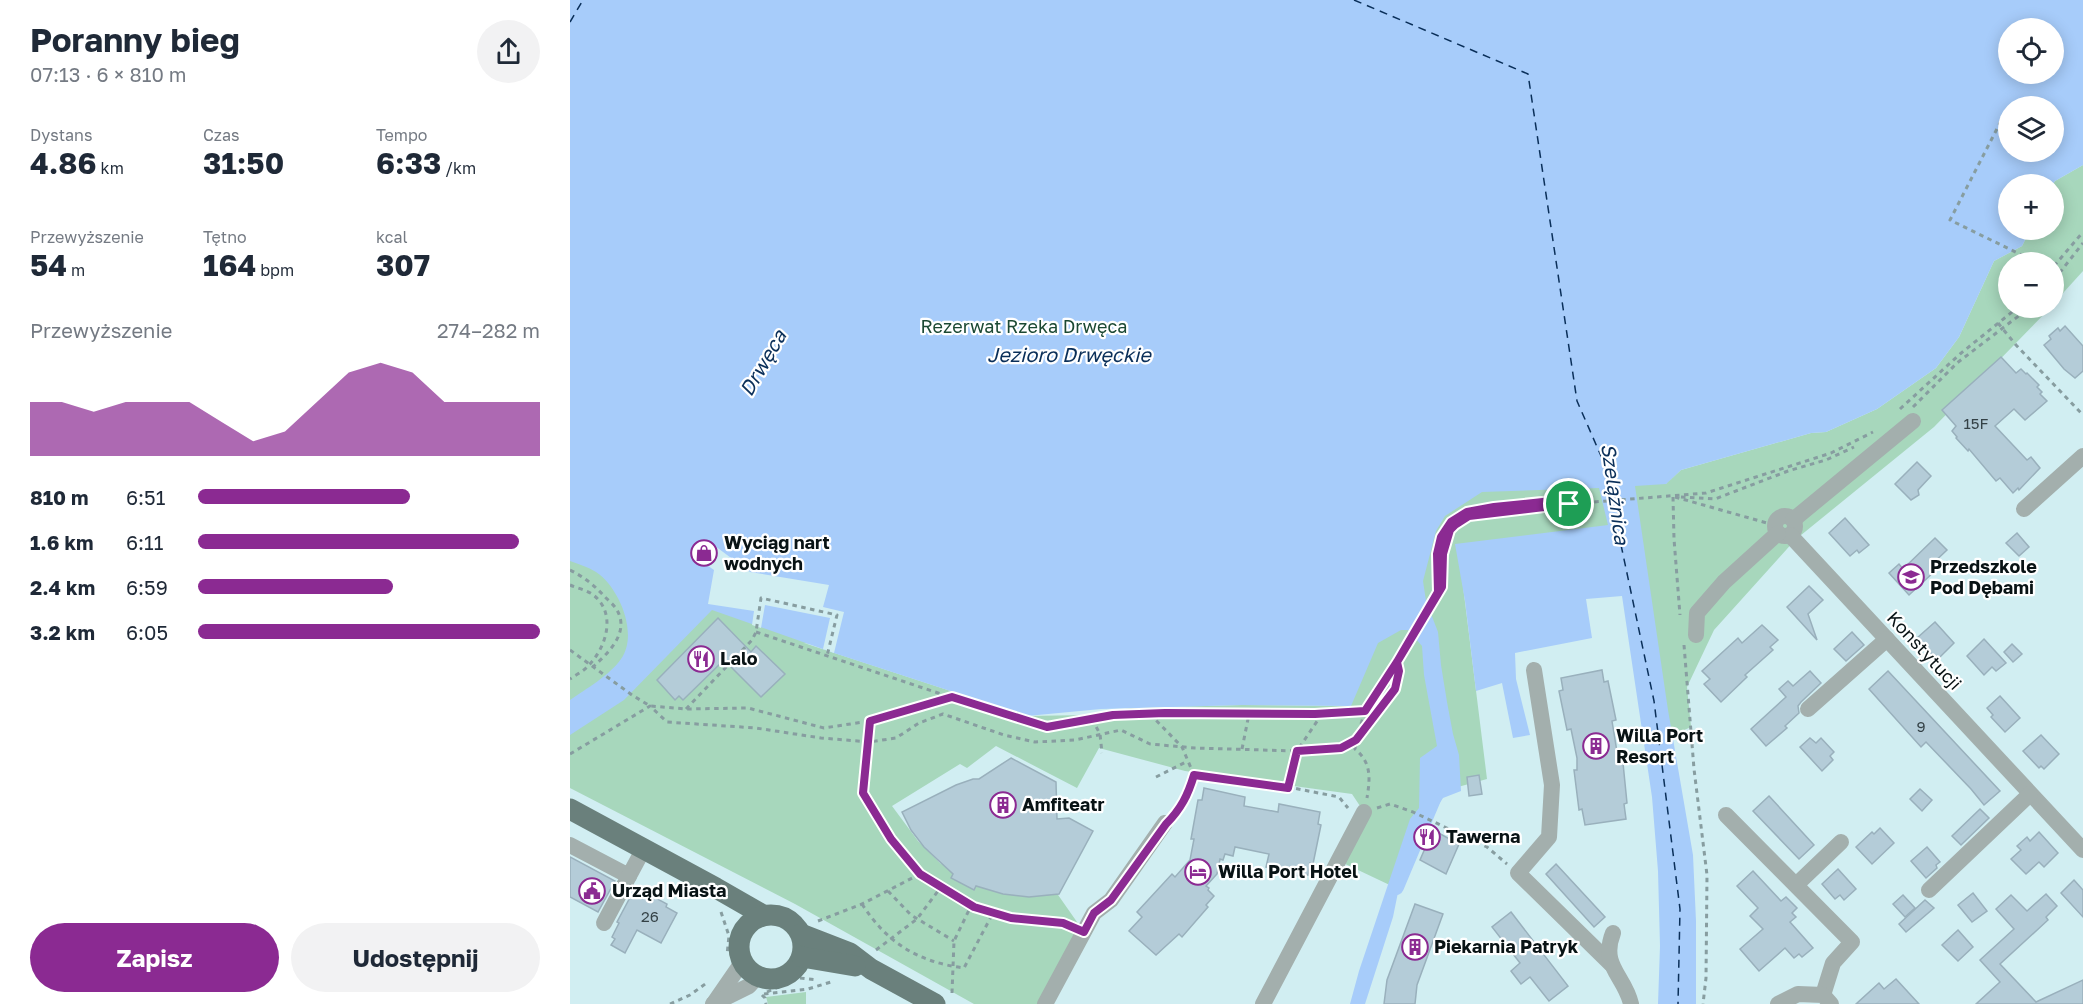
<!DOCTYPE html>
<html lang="pl">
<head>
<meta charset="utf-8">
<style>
  body { margin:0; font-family:"Golos Text",sans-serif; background:#f2f2f3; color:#1f2937; height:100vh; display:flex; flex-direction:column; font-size:22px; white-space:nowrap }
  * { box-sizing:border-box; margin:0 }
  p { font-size:20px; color:#747a83 }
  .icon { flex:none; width:33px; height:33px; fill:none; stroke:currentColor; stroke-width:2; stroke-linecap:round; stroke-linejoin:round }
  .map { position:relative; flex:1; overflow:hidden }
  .details { display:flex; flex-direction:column; background:#fff; width:570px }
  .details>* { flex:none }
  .tools { position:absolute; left:1428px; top:18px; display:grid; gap:12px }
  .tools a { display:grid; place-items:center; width:66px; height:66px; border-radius:50%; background:#fff; box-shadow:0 3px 15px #0003; font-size:30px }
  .pin { position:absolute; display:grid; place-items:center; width:51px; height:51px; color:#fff; margin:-26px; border:3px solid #fff; border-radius:50%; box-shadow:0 2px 6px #0007 }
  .round { display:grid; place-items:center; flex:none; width:63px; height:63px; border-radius:32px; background:#f2f2f3 }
  .overview { display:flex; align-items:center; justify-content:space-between; height:102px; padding:0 30px }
  h1 { font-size:33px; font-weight:700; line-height:45px }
  .stats { display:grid; grid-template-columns:repeat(3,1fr); gap:9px; height:102px; padding:6px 30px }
  .stats div { display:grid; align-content:center }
  .stats b { font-size:30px; font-weight:700 }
  .stats small { font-size:16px; font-weight:400 }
  .stats p { font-size:16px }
  .chart { height:168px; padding:12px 30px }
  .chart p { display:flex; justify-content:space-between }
  .chart svg { width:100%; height:108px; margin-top:6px; fill:#8b2a92; opacity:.7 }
  .cta { display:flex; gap:12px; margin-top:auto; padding:12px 30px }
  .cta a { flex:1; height:69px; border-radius:36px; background:#8b2a92; color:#fff; font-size:24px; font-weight:700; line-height:69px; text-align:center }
  .cta a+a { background:#f2f2f3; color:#1f2937 }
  ul { padding:0 30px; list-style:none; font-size:20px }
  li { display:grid; grid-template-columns:96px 72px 1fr; align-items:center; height:45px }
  li i { height:15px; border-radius:8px; background:#8b2a92 }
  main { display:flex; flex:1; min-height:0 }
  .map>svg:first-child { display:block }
  .green { fill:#a7d7bc; fill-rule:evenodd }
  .water { fill:#a7ccfa; fill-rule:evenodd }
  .pier { fill:#d1eef2 }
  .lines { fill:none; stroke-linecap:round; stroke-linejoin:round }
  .canal { stroke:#a7ccfa; stroke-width:16 }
  .ferry { stroke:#0a2f59; stroke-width:1.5; stroke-dasharray:8 6; stroke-linecap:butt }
  .building { fill:#b4ccd8; stroke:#99b0bc; stroke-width:1.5 }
  .path { stroke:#879da0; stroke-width:3; stroke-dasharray:4.5 4.5; stroke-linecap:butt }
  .minor { stroke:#a3afad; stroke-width:16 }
  .major { stroke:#6a807c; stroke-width:21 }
  .route-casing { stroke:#fff; stroke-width:12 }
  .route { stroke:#8b2a92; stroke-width:8 }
  .labels { text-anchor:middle; stroke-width:4.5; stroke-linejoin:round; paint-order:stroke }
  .number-label { font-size:15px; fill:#344146 }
  .park-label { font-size:18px; fill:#1b4933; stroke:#fff }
  .poi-label { font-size:18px; font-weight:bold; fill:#091315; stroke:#fff; text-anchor:start }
  .street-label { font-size:18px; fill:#091315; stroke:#fff }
  .water-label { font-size:20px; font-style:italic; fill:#0a2f59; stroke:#fff }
</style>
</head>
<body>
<main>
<section class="details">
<div class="overview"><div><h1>Poranny bieg</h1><p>07:13 · 6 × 810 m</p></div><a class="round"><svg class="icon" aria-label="share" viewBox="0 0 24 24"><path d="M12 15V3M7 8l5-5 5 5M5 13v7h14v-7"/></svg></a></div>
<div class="stats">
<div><p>Dystans</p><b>4.86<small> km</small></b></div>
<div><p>Czas</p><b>31:50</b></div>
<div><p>Tempo</p><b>6:33<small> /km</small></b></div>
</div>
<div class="stats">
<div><p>Przewyższenie</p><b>54<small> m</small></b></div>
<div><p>Tętno</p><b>164<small> bpm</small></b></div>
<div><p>kcal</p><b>307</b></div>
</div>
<div class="chart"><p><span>Przewyższenie</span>274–282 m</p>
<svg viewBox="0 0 160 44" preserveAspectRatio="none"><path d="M0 44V22L10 22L20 26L30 22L40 22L50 22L60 30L70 38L80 34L90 22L100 10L110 6L120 10L130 22L140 22L150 22L160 22V44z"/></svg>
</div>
<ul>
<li><b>810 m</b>6:51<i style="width:62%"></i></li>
<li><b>1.6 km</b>6:11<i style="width:94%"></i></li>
<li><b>2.4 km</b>6:59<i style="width:57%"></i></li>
<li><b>3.2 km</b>6:05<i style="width:100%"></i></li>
</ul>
<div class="cta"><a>Zapisz</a><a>Udostępnij</a></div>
</section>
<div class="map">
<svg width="1513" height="1004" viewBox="0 0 1513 1004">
  <rect width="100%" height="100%" fill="#d1eef2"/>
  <g class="green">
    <path d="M0 0H1513L1484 106H1438V152L1096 484 1111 470 1241 433 1256 432 1307 409 1366 368 1389 337 1424 261 1452 246 1460 230H1484L1483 184 1485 181 1513 165V271L1484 303V262H1438V308H1480L1364 427 1225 540 1144 630 1117 687 1121 727 1089 741 1047 526 892 578 917 779 866 793 826 888 769 861 794 812 782 794 615 771 529 748 507 788 426 746 397 768 390 764 322 806 348 841 370 863 397 881 486 892 514 932 475 1004H404L225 904 0 788ZM1438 28H1484V74H1438ZM234 643 781 706 672 705 561 708 519 715 457 716Z"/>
    <polygon points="236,992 236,1004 198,1004 196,997"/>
  </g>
  <path class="water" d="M0 0H1513V165L1485 181 1483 184H1438V230H1460L1452 246 1424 261 1389 337 1366 368 1307 409 1256 432 1241 433 1111 470 1096 484 1065 486 1098 710 1123 855 1126 921V1004H1088L1090 946 1088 871 1082 797 1052 596 1016 599 1022 638 945 653 946 679 960 735 943 738 932 683 906 691 895 601 885 544 1038 525 1029 488 912 492 875 516 866 531 853 581 856 601 868 632 871 665 877 702 883 734 889 755 891 791 873 798 863 813 854 811 835 858 823 917 795 1004H780L789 971 840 819 849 808 850 758 867 746 854 675 852 646 838 630H831L808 643 781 706 672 705 531 709 457 716 264 653 142 610 54 700 0 735V700C16 689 40 675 51 659 69 634 49 587 26 572 18 567 8 564 0 561ZM1438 28H1484V74H1438ZM1438 106H1484V152H1438Z"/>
  <polygon class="pier" points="128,546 145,546 180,572 259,585 253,607 274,612 264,653 253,649 260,618 195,605 191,628 182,625 184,611 138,604 144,570 121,554"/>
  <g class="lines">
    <polyline class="canal" points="826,887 866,792"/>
    <g class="ferry">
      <polyline points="784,0 958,74 1007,401 1045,488 1047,526 1084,701 1110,909 1108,1004"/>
      <polyline points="0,22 13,0"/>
    </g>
  </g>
  <g class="building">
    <polygon points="1495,326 1513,346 1513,371 1505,378 1494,369 1474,345 1481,339 1479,336 1488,328 1490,331"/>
    <polygon points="1431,357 1446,373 1451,369 1456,374 1457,373 1469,385 1467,387 1472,392 1470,394 1477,401 1455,420 1444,409 1425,426 1457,460 1461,457 1470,468 1449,490 1448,488 1443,493 1430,478 1426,481 1399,449 1398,451 1386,438 1387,437 1382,431 1386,426 1372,410"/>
    <polygon points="1347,462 1361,476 1348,490 1349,495 1341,500 1325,484"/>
    <polygon points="1275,518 1299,545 1289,553 1287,550 1280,556 1259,533"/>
    <polygon points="1447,533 1459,547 1449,556 1436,543"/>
    <polygon points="1365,538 1377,550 1360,566 1365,571 1339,595 1319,573 1329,564 1333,569"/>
    <polygon points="1239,586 1253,600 1238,614 1247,640 1217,607"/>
    <polygon points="148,618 181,652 186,646 215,674 191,697 154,660 113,700 109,696 105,700 87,680"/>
    <polygon points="1365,622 1384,643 1367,660 1347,638"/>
    <polygon points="1192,625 1208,640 1200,647 1203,650 1175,675 1177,677 1151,702 1134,684 1140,679 1132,671 1168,638 1172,643"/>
    <polygon points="1282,632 1294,645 1276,661 1264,649"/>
    <polygon points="1414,639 1436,663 1426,671 1422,667 1414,675 1397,656"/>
    <polygon points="1442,644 1452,654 1443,662 1434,652"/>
    <polygon points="1032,670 1034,682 1038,681 1046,720 1042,721 1049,764 1053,763 1057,803 1054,804 1056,819 1015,825 1012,809 1009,810 1004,770 1007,770 1007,758 1001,729 997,730 989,691 993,690 991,678"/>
    <polygon points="1240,671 1251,683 1231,702 1228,706 1229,713 1215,726 1217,728 1196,746 1181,729 1216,697 1209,689 1218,681 1223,686"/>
    <polygon points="1318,671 1430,791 1414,805 1401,789 1356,742 1351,747 1299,689"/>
    <polygon points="1430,696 1450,718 1435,732 1421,717 1423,715 1417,708"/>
    <polygon points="1471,735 1489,754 1474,769 1471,766 1469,768 1453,751"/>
    <polygon points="1240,738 1246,743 1251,738 1264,752 1260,756 1263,760 1252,771 1230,747"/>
    <polygon points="441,758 486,782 487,819 499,818 523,831 489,894 459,897 433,894 406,886 404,890 381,878 383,874 354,847 341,830 332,812 386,785 403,779 409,779"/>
    <polygon points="909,775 912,794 899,796 897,777"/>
    <polygon points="634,788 675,797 674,806 708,812 709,804 750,812 748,824 751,825 743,864 740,863 738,875 729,873 728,876 705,872 705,868 696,867 699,854 665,847 663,856 655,854 653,860 650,859 647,874 636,886 639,888 638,890 644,896 636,905 638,907 612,937 609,934 586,955 559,931 572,917 567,912 602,874 605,877 620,860 624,839 621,839 628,800 632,800"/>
    <polygon points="1350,789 1362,800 1352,811 1340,799"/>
    <polygon points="1199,796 1244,845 1229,859 1183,811"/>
    <polygon points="1410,809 1419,818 1391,845 1382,836"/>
    <polygon points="1310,828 1324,843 1302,864 1286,847 1302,832 1304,834"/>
    <polygon points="863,830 889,844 876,874 850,860"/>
    <polygon points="1469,832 1488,853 1474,867 1469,862 1456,874 1441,859 1451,850 1447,846 1457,837 1460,841"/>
    <polygon points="1357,847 1370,862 1366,865 1367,868 1356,878 1341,861"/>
    <polygon points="0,857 45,881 28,912 0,897"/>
    <polygon points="986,864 1035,917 1024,927 976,874"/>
    <polygon points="1268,869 1286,889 1274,900 1270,895 1265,899 1252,884"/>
    <polygon points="1183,871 1211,901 1216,897 1227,908 1222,913 1226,917 1220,922 1243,948 1232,957 1229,954 1224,958 1215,948 1189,971 1170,949 1193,929 1180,916 1188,908 1167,886"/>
    <polygon points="1504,880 1513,890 1513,917 1491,893"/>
    <polygon points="64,890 81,899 82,896 97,904 96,907 107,913 91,943 67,930 55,953 41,945 45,939 42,937 49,923 47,922"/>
    <polygon points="1403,893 1417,911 1402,922 1388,905"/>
    <polygon points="1476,894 1487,906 1476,917 1478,920 1430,964 1466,1002 1513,980 1513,1004 1406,1004 1430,982 1410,960 1444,929 1426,909 1441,895 1457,911"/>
    <polygon points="1333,895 1345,908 1335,917 1323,904"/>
    <polygon points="1355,900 1364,908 1336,932 1329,924"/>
    <polygon points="845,904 873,914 847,985 845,1004 814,1004 817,980"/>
    <polygon points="941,912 998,986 979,1001 960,977 951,984 941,971 950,963 922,927"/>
    <polygon points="1388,930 1403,947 1388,961 1372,945"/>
    <polygon points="1326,979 1349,1004 1286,1004 1309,983 1314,989"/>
  </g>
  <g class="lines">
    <g class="path">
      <polyline points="1431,121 1380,220 1466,262"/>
      <polyline points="1484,266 1513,232"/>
      <polyline points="1484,280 1513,243"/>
      <polyline points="1428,323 1446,345 1513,415"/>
      <polyline points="1343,407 1387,363 1459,308"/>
      <polyline points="1330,409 1390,354 1447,308"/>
      <polyline points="1103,497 1104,539 1110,615"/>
      <polyline points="1105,497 1197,523"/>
      <polyline points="1111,497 1145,499 1218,471 1256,460 1284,447"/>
      <path d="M0 570C14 577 24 585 34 596 38 600 44 605 47 610 60 633 38 653 23 667"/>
      <path d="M0 585C7 588 16 590 22 594 47 612 37 646 19 665 14 671 6 675 0 679"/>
      <path d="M868 592C868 575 864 553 871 537 876 526 887 516 898 512 918 504 973 500 995 503"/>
      <polyline points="186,632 380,697"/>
      <polyline points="1114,645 1124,769 1137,875 1136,978 1133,1004"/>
      <polyline points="0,650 62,695 80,706 116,709 178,708 254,728 300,721 382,697 477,727 543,715 595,713 745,714 795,711 827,662 872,587 873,554 880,530 885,525 899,516 999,504 1136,493 1261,453 1303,432"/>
      <polyline points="116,709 182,640 186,632 191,598 267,615 257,656"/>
      <path d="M795 711 786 740 785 749C802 763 800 779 797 798"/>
      <polyline points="580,714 612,747 624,775"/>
      <polyline points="752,714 727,751 718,787 769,797 778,808"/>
      <polyline points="522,719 530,734 532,753"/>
      <polyline points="300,721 293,793 321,839 350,874"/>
      <polyline points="672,749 679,714"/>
      <polyline points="0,754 80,706 97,722 186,728 251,738 299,742 326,738 349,723 373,714 434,735 465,742 505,740 551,730 580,744 625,748 727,751 771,748 786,740 825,689 829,671 828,663"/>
      <polyline points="586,777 618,761"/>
      <polyline points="807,808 820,804 843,812 917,847 937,864"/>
      <polyline points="607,812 616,798 624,775 718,787"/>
      <polyline points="318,891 341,915 384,941"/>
      <path d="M292 904C317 943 348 962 394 968L423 913"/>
      <polyline points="151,912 159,936 157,955"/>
      <polyline points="248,921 292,904 350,874 404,907 441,918 493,923 501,926"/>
      <polyline points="306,950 347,919 371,887"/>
      <polyline points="197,992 229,978 247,980"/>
      <polyline points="382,993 384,941 401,906"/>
      <polyline points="194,994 238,989 261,982"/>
      <polyline points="192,995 195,998 196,1004"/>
      <polyline points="100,1004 120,995 138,982"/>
    </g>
    <g class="minor">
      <polyline points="1454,509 1513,456"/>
      <circle cx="1215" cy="526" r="10"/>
      <polyline points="1223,520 1343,421"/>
      <polyline points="1220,535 1513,850"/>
      <polyline points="1126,635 1127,613 1154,582 1208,533"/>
      <polyline points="964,670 982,785 979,837 948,873 1041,964"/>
      <polyline points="1238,709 1317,639"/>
      <polyline points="1156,815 1282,942 1263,963 1253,995"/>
      <polyline points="0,845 59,876 74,848"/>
      <polyline points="1226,885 1271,842"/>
      <polyline points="1359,890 1460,794"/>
      <polyline points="34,923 59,876"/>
      <path d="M1043 933C1030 966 1055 976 1061 1004"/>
      <polyline points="144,1003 173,961"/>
      <polyline points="143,1004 179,986 188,976"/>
      <polyline points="475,1004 524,913 541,900 595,823"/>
      <polyline points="693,1004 794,812"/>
      <polyline points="1208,1004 1228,994 1253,995 1261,1004"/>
    </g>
    <g class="major">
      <polyline points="0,809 146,888 193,915"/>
      <circle cx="201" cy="947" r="32"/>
      <polyline points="231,934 280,953 301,969 365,1004"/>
      <polyline points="232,957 285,966"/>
    </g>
  </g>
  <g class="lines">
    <g class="route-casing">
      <path id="route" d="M999 504 899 516 885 525 880 530 873 554 872 587 827 662 795 711 745 714 595 713 543 715 477 727 382 697 300 721 293 793 321 839 350 874 404 907 441 918 493 923 514 932 524 913 541 900 596 824C611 809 618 795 624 775L718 788 727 751 771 748 786 740 825 689 829 671 827 662 868 592 867 554 871 537 881 522 897 512 924 507 982 501 999 504"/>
    </g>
    <use href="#route" class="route"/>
  </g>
  <defs>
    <g id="shop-ring" transform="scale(1.35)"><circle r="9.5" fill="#fff" stroke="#8b2a92" stroke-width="1.5"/><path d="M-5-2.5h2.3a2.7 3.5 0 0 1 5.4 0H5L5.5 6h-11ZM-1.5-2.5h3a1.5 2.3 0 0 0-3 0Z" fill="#8b2a92"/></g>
    <g id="school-ring" transform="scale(1.35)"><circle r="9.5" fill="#fff" stroke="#8b2a92" stroke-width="1.5"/><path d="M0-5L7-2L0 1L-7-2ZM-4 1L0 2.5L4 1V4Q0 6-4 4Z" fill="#8b2a92"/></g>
    <g id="restaurant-ring" transform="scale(1.35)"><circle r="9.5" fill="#fff" stroke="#8b2a92" stroke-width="1.5"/><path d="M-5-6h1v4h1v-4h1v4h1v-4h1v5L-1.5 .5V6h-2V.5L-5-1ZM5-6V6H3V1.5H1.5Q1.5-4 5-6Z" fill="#8b2a92"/></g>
    <g id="building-ring" transform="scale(1.35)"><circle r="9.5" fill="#fff" stroke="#8b2a92" stroke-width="1.5"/><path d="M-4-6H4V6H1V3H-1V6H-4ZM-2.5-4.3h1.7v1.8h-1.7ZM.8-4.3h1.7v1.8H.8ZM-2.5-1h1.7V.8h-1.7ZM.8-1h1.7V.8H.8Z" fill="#8b2a92"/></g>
    <g id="hotel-ring" transform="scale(1.35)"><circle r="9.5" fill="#fff" stroke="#8b2a92" stroke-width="1.5"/><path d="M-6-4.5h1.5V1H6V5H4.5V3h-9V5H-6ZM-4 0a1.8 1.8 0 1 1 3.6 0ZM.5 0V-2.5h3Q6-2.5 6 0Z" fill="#8b2a92"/></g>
    <g id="civic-ring" transform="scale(1.35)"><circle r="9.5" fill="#fff" stroke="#8b2a92" stroke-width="1.5"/><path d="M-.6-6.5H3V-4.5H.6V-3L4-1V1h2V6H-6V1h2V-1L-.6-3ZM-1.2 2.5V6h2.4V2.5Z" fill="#8b2a92"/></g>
  </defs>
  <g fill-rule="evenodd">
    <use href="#shop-ring" x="134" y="553"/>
    <use href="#school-ring" x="1341" y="577"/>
    <use href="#restaurant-ring" x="131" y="659"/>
    <use href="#building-ring" x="1026" y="746"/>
    <use href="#building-ring" x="433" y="805"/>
    <use href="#restaurant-ring" x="857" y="837"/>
    <use href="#hotel-ring" x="628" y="872"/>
    <use href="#civic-ring" x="22" y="891"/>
    <use href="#building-ring" x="845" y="947"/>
  </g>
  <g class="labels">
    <g class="number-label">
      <text x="1406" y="429">15F</text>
      <text x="1351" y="732">9</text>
      <text x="80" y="922">26</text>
    </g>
    <g class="park-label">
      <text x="454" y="333">Rezerwat Rzeka Drwęca</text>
    </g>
    <g class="poi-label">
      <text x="154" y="549">Wyciąg nart<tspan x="154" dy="21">wodnych</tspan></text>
      <text x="1360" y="573">Przedszkole<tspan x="1360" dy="21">Pod Dębami</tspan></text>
      <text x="150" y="665">Lalo</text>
      <text x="1046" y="742">Willa Port<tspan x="1046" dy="21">Resort</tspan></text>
      <text x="452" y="811">Amfiteatr</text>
      <text x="876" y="843">Tawerna</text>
      <text x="648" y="878">Willa Port Hotel</text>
      <text x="42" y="897">Urząd Miasta</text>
      <text x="864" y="953">Piekarnia Patryk</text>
    </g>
    <g class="street-label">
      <text transform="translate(1354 651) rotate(47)" y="6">Konstytucji</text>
    </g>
    <g class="water-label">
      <text x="499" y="362">Jezioro Drwęckie</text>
      <text transform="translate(193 363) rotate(-60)" y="7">Drwęca</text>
      <text transform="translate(1045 494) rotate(82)" y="7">Szelążnica</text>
    </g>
  </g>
</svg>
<div class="tools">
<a><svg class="icon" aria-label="locate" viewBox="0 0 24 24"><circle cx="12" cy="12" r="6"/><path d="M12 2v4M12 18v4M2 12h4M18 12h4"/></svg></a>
<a><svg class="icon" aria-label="layers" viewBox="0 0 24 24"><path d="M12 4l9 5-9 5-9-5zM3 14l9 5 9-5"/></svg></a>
<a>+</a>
<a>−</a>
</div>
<div class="pin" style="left:999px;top:504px;background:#1e9e55"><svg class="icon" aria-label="arrive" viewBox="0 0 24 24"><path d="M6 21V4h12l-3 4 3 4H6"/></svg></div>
</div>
</main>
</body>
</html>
